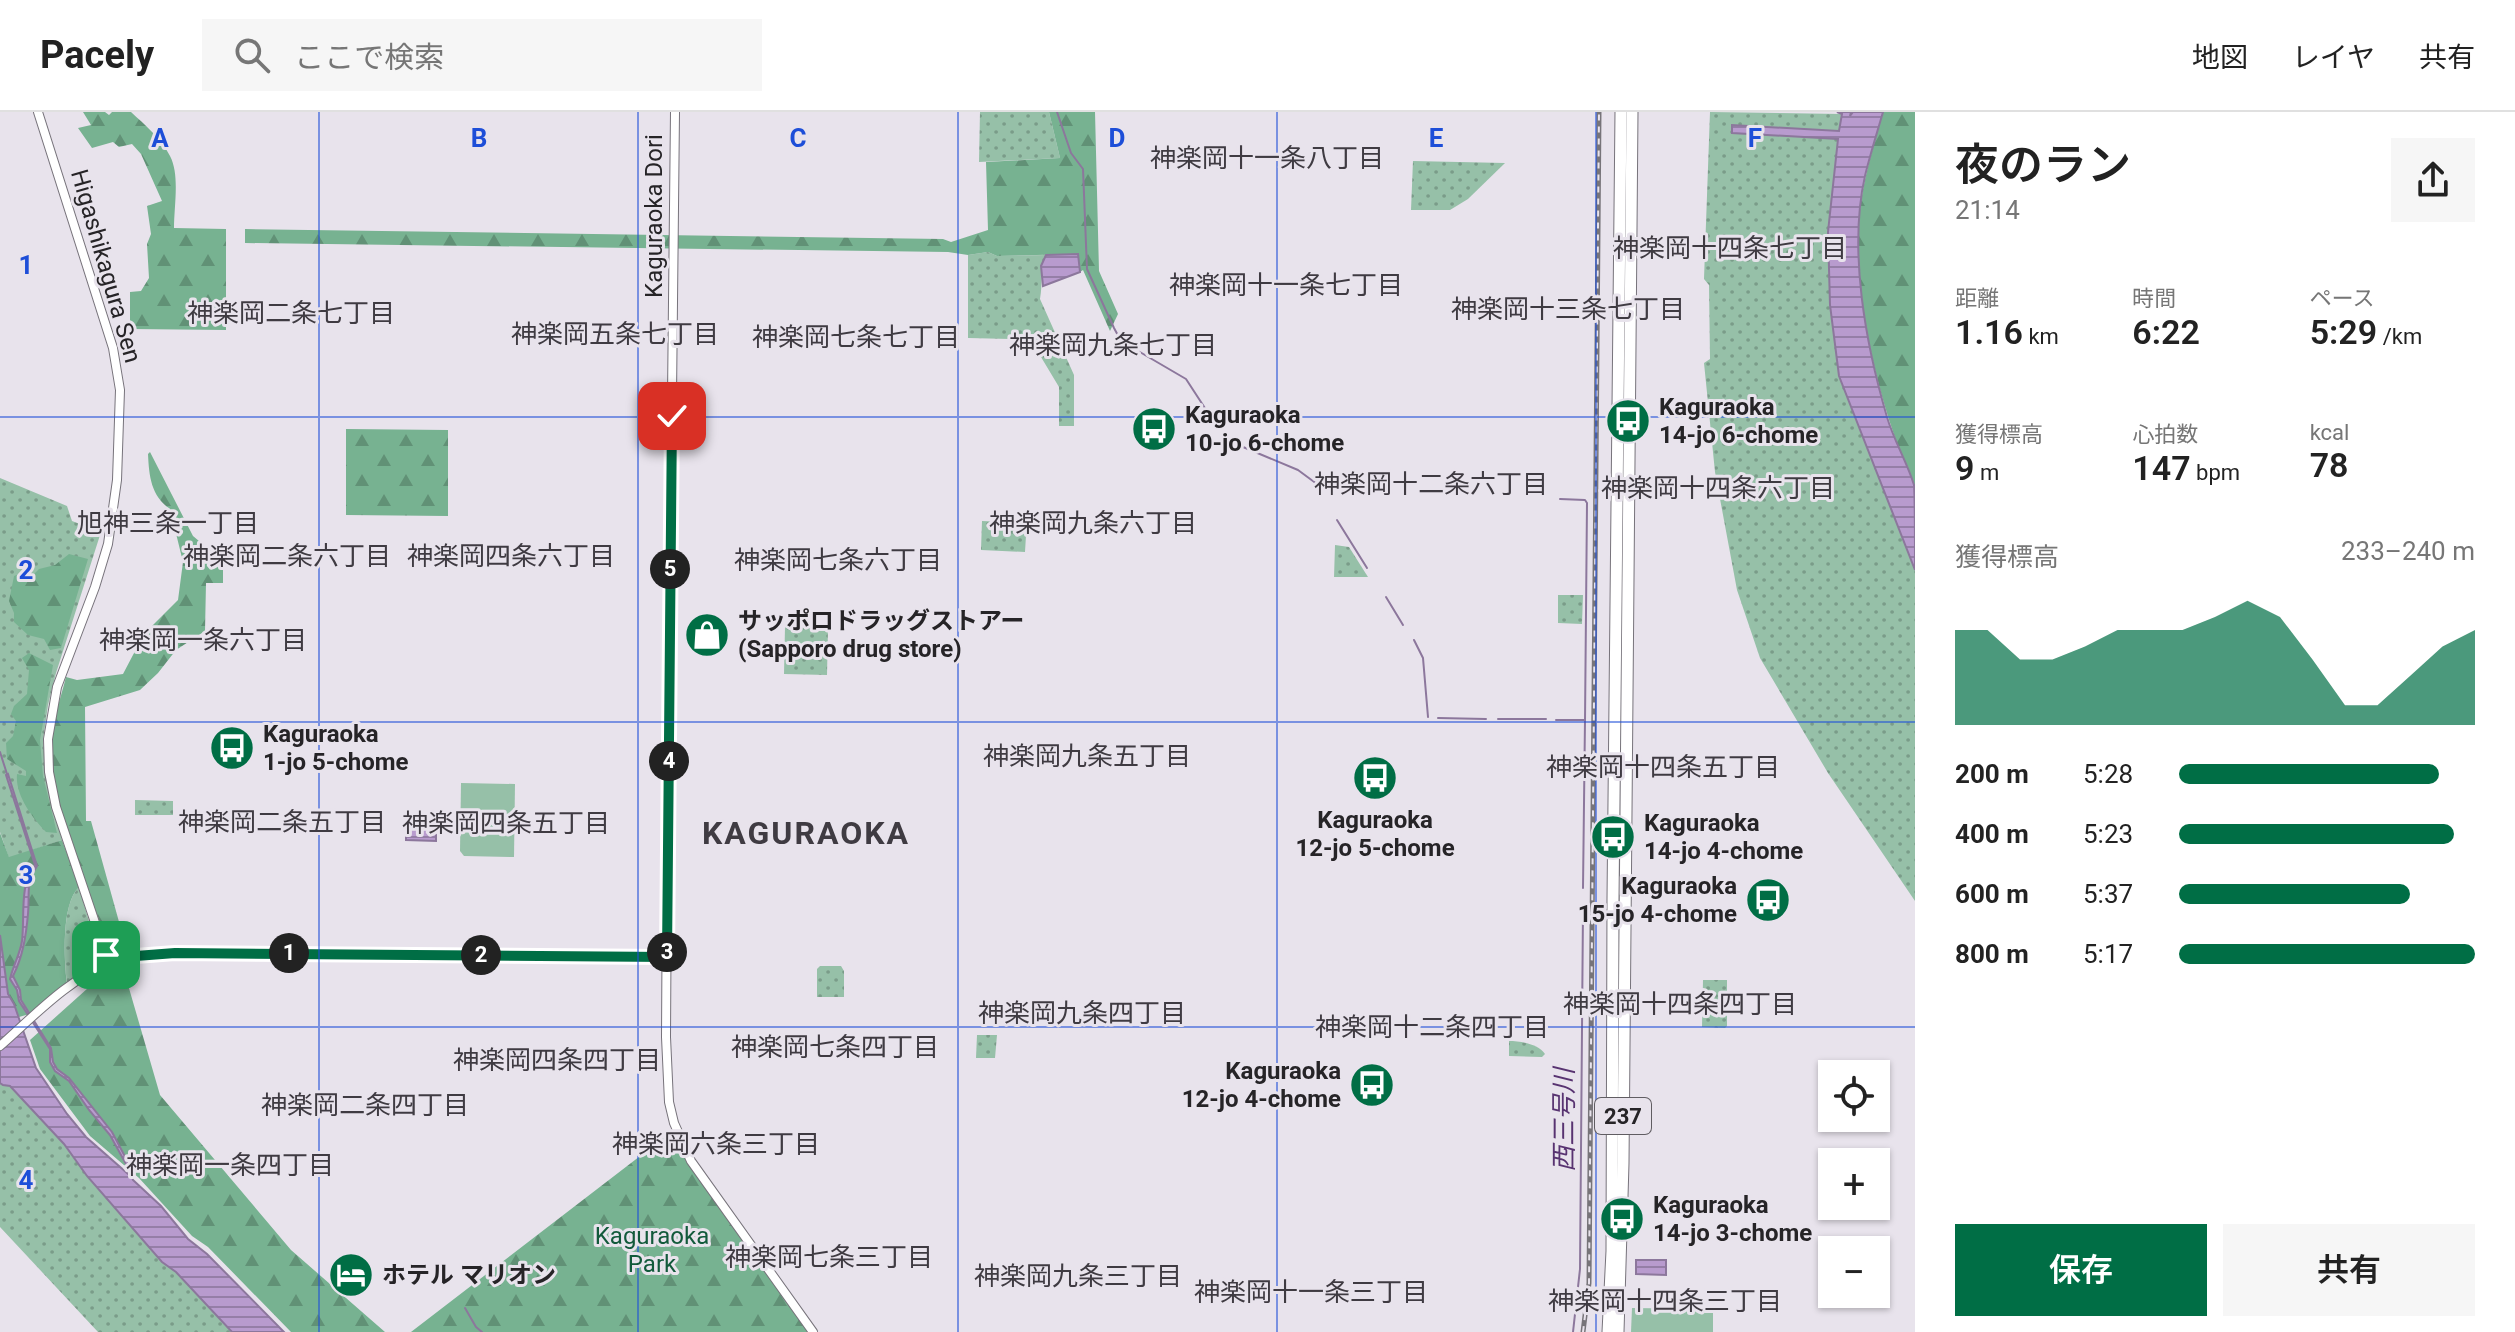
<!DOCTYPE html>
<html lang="ja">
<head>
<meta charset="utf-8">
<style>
  body { margin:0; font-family:Roboto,"Noto Sans JP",sans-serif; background:#f6f6f6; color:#222; height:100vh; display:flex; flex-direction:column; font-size:30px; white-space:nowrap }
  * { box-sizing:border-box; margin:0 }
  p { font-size:26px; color:#767676 }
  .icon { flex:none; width:44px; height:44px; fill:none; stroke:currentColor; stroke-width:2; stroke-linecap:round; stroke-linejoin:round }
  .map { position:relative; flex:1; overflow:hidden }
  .side { display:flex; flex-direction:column; background:#fff; width:600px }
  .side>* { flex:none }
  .buttons { position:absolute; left:1818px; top:948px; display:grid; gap:16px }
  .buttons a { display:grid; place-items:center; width:72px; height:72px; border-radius:0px; background:#fff; box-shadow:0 2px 6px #0004; font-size:40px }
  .pin { position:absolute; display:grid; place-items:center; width:68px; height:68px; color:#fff; margin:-34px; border-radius:16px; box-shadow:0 4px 12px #0006 }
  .km { position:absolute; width:40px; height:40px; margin:-20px; border-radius:50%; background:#222; color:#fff; font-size:22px; line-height:40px; text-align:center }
  .round { display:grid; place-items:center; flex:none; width:84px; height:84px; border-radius:0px; background:#f6f6f6 }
  .overview { display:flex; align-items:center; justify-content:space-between; height:136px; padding:0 40px }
  h1 { font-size:44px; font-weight:600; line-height:60px }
  .metrics { display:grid; grid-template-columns:repeat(3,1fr); gap:12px; height:136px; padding:8px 40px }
  .metrics div { display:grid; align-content:center }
  .metrics b { font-size:34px; font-weight:600 }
  .metrics small { font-size:22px; font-weight:400 }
  .metrics p { font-size:22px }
  .chart { height:224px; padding:16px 40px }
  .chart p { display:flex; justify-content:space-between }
  .chart svg { width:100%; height:144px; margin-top:8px; fill:#006e45; opacity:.7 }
  .primary-button { display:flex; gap:16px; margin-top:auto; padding:16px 40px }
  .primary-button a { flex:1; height:92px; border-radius:0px; background:#006e45; color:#fff; font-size:32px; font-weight:600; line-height:92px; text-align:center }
  .primary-button a+a { background:#f6f6f6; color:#222 }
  ul { padding:0 40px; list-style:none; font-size:26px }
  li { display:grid; grid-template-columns:128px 96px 1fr; align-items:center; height:60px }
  li i { height:20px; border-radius:10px; background:#006e45 }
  header { display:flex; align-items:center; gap:48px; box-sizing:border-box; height:112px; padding:0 40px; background:#fff; border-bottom:2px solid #e0e0e0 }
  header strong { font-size:38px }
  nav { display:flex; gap:44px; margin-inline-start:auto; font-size:28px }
  .search { width:560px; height:72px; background:#f6f6f6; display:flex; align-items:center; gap:20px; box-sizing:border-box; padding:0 28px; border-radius:0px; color:#767676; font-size:30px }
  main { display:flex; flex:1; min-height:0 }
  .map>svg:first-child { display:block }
  .green { fill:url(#green-dots) }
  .forest { fill:url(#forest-firs) }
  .pitch { fill:#96c0a8 }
  .water { fill:url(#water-rules); stroke:#8c779c; stroke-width:2 }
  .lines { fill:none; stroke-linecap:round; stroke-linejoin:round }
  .stream { stroke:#8c779c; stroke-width:2 }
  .tertiary-casing { stroke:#77737b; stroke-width:10 }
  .trunk-casing { stroke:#77737b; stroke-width:13 }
  .tertiary { stroke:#fff; stroke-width:8 }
  .trunk { stroke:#fff; stroke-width:11 }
  .rail-casing { stroke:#777479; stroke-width:5 }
  .rail { stroke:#e8e3ec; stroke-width:2; stroke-dasharray:6; stroke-linecap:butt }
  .route-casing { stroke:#fff; stroke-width:16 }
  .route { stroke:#006e45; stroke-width:10 }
  .grid { fill:none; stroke:#1d4ed8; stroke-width:2; stroke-opacity:0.55 }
  .labels { text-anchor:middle; stroke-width:6; stroke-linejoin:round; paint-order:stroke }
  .shield { fill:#e8e3ec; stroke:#605d62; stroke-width:2 }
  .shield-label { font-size:22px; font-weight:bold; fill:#262427 }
  .street-label { font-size:24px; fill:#262427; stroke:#e8e3ec }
  .poi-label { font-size:24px; font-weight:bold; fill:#262427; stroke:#e8e3ec; text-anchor:start }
  .park-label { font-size:24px; fill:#125a3b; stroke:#e8e3ec }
  .neighbourhood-label { font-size:26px; fill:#3f3b42; stroke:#e8e3ec }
  .water-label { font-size:26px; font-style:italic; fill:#583371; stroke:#e8e3ec }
  .district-label { font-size:32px; font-weight:bold; letter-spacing:2px; fill:#3f3b42; stroke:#e8e3ec }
  .grid-label { font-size:26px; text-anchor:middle; font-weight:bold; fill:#1d4ed8; stroke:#e8e3ec; stroke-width:6; stroke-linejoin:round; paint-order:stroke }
</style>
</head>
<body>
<header>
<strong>Pacely</strong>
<div class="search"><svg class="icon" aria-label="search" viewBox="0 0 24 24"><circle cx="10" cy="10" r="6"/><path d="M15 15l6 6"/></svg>ここで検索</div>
<nav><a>地図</a><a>レイヤ</a><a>共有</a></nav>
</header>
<main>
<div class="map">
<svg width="1915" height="1220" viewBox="0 0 1915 1220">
  <defs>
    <pattern id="green-dots" width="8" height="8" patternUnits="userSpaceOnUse" patternTransform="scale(2)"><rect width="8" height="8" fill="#96c0a8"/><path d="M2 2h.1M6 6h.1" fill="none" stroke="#7a9c89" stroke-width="1.8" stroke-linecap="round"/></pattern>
    <pattern id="forest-firs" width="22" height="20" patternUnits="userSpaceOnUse" patternTransform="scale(2)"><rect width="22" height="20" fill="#77b291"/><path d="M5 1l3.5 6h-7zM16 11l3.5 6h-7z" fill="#619176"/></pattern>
    <pattern id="water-rules" width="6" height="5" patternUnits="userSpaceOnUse" patternTransform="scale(2)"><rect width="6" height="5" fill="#b89bce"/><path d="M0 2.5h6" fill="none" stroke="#957ea7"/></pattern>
  </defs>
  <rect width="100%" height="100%" fill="#e8e3ec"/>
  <g class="green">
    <polygon points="980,0 1049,0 1060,46 979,50"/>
    <polygon points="1710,0 1842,2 1840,19 1733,13 1732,20 1838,27 1828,120 1830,193 1839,264 1915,458 1915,789 1828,661 1760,546 1737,478 1715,360 1704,251 1710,247 1709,173 1704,167"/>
    <polygon points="1413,49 1505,51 1468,87 1450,98 1411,98"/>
    <path d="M988 140 997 144 1046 143C1040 157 1043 171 1040 187L1074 263V314H1059V275L1029 225 1014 222 1010 227 968 226V143Z"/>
    <polygon points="0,366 67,394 72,409 101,420 56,561 48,593 43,628 46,663 62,728 9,746 0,720"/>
    <polygon points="1006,407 1027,407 1025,440 981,438 982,409 1005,410"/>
    <polygon points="1335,433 1349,435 1368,465 1334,465"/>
    <polygon points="1558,483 1583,483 1582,512 1558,511"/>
    <polygon points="785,515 828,516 827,563 784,562"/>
    <polygon points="135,688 173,689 173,703 135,703"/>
    <path d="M79 775 100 847 67 872C64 848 61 792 79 775Z"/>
    <polygon points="820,854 841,854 844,859 844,885 817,885 817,857"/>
    <polygon points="1703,868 1727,868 1727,914 1725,916 1702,915"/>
    <polygon points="977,923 997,923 995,946 976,946"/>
    <path d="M1509 929C1520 929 1538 932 1545 942L1542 945 1509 944Z"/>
    <polygon points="0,971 3,973 10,974 64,1032 87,1064 162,1150 176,1159 232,1220 98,1220 0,1115"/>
  </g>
  <g class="forest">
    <path d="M83 0H105L109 3 112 0H131C145 13 161 26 170 44 180 63 174 94 174 116L226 117V218L130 217V180L141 179 149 166 147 132 151 122 147 94 162 89 141 42 132 32 119 35 113 30 92 36 78 16 91 13Z"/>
    <polygon points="1049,0 1095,0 1099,159 1118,202 1110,219 1083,158 1080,160 1078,142 997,144 988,140 968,143 948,140 245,131 245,117 943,127 951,130 988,118 986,50 1060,46"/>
    <path d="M1883 0H1915V375C1881 302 1853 189 1859 107 1862 70 1873 36 1883 0Z"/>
    <polygon points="346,317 448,318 448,404 346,403"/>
    <path d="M150 340 193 424 218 445 223 457V471H206L205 519 176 538 158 561 140 578 85 595 86 709H91L121 817H129L128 836 116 838 109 834C91 784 44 676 51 625 54 605 61 585 66 565L77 568 123 562 144 522 178 488 183 450 170 397C151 384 149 364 148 342Z"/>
    <polygon points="69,442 88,447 61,536 50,538 44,527 28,523 14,510 14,501 9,489 14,464 24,460 34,462 39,457 55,453"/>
    <path d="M29 541 53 553 40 628 43 664 57 721 46 720C32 705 15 683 17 662L26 664V659L7 647 6 631 13 624 16 609 11 602 14 594 27 582 29 558 22 546Z"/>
    <path d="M0 721 9 745 62 728 79 775C61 792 64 848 67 872L33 901 19 905 8 882 0 823Z"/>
    <polygon points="124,859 160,983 291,1138 385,1220 291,1220 208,1135 192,1124 139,1066 90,1024 40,957 30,928 88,876"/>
    <polygon points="674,1018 684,1043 810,1220 411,1220"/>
  </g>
  <g class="pitch">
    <polygon points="461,671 515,672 514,745 464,744 460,739"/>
    <polygon points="1632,1196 1713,1197 1713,1220 1631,1220"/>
  </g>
  <g class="water">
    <path d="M1837 0H1851L1850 4 1853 0H1883C1877 21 1870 43 1865 64 1848 139 1866 233 1887 305 1894 329 1907 350 1914 373 1915 389 1915 439 1915 458L1839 264 1830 193 1828 120 1838 27 1732 21V13L1839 19 1842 2Z"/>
    <polygon points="1078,142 1080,160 1043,174 1041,154 1046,143"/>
    <path d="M8 662 37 754C25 772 30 782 28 802 26 824 23 844 13 864L20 878 21 888 51 936 53 950 57 957 69 966 112 1020 129 1052 133 1068 161 1094 188 1127 207 1142 284 1220H232L176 1160 162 1150 87 1064 64 1032 10 974 3 973 0 971V823L8 882 14 892 36 956 67 1002 86 1025 127 1061 126 1052 110 1023 89 998 69 969 55 959 50 950V937L19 889 17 878 10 867C13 854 20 842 22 829 25 804 19 772 35 753L6 663Z"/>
    <polygon points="406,714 436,715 436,729 406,728"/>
    <polygon points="1636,1148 1666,1148 1666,1163 1636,1162"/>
  </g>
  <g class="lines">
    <g class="stream">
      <polyline points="1057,0 1071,41 1083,57 1087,157 1114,216 1121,229 1186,267 1214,310"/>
      <polyline points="1243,335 1298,358 1321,375"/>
      <polyline points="1560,387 1585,388 1587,391 1585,608"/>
      <polyline points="1337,408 1367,456"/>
      <polyline points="1386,485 1403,513"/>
      <polyline points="1414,528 1423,546 1428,605"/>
      <polyline points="1438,606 1486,607"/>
      <polyline points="1498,607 1546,607"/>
      <polyline points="1556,608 1585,608 1583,776"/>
      <polyline points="0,640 7,662"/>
      <polyline points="465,1196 476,1215 482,1220"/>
      <polyline points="1573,1220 1580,1157 1583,797"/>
    </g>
    <g class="tertiary-casing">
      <g id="tertiary">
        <polyline points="38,0 113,236 120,278 117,368 108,432 95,475 57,575 48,627 49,660 56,695 109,852"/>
        <polyline points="675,0 667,759 666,925 669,990 674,1011 691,1049 813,1220"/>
        <path d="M0 934C33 905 69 866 111 851 161 835 216 842 267 841 401 840 534 845 667 845"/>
      </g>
    </g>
    <g class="trunk-casing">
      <g id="trunk">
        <polyline points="1608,1220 1612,1139 1613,787 1621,0"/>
        <polyline points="1618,1220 1623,1051 1632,0"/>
      </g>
    </g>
    <use href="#tertiary" class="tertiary"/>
    <use href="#trunk" class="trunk"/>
    <g class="rail-casing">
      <polyline id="rail" points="1583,1220 1589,1171 1599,0"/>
    </g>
    <use href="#rail" class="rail"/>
  </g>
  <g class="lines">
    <g class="route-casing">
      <polyline id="route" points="106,843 109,852 136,844 175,841 667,845 672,304"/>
    </g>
    <use href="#route" class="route"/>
  </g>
  <path class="grid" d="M319 0V1220M638 0V1220M958 0V1220M1277 0V1220M1596 0V1220M0 305H1915M0 610H1915M0 915H1915"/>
  <defs>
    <g id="bus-disc" transform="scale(2.3)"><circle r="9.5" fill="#006e45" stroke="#e8e3ec"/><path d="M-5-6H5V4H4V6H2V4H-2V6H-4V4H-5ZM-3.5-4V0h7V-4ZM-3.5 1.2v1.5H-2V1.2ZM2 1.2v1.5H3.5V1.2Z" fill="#fff"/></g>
    <g id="shop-disc" transform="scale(2.3)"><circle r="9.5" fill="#006e45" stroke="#e8e3ec"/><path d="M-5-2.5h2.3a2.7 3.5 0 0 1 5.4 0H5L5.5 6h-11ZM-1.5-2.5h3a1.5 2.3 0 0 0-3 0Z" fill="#fff"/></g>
    <g id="hotel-disc" transform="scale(2.3)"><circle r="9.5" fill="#006e45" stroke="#e8e3ec"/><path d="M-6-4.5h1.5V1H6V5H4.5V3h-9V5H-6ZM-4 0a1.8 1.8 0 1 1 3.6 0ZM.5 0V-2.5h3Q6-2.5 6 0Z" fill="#fff"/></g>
  </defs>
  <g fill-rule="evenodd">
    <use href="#bus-disc" x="1628" y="309"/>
    <use href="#bus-disc" x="1154" y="317"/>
    <use href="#shop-disc" x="707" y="523"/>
    <use href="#bus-disc" x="232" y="636"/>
    <use href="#bus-disc" x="1375" y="666"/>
    <use href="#bus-disc" x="1613" y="725"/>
    <use href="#bus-disc" x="1768" y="788"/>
    <use href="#bus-disc" x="1372" y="973"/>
    <use href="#bus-disc" x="1622" y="1107"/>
    <use href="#hotel-disc" x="351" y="1163"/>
  </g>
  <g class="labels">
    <rect class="shield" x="1595" y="986" width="56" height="36" rx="6"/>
    <g class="shield-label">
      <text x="1623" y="1012">237</text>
    </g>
    <g class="street-label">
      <text transform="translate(654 104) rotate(-90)" y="8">Kaguraoka Dori</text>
      <text transform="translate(106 154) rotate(74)" y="8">Higashikagura Sen</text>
    </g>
    <g class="poi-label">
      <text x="1659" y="303">Kaguraoka<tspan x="1659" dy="28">14-jo 6-chome</tspan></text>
      <text x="1185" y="311">Kaguraoka<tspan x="1185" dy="28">10-jo 6-chome</tspan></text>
      <text x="738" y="517">サッポロドラッグストアー<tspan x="738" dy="28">(Sapporo drug store)</tspan></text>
      <text x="263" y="630">Kaguraoka<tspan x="263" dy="28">1-jo 5-chome</tspan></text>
      <text x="1375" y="716" text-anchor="middle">Kaguraoka<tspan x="1375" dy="28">12-jo 5-chome</tspan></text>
      <text x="1644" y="719">Kaguraoka<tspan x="1644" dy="28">14-jo 4-chome</tspan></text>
      <text x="1737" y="782" text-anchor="end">Kaguraoka<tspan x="1737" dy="28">15-jo 4-chome</tspan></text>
      <text x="1341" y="967" text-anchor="end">Kaguraoka<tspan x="1341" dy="28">12-jo 4-chome</tspan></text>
      <text x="1653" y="1101">Kaguraoka<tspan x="1653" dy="28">14-jo 3-chome</tspan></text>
      <text x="382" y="1171">ホテル マリオン</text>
    </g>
    <g class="park-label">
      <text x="652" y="1132">Kaguraoka<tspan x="652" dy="28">Park</tspan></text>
    </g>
    <g class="neighbourhood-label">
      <text x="1267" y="55">神楽岡十一条八丁目</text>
      <text x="1730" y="145">神楽岡十四条七丁目</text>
      <text x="1286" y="182">神楽岡十一条七丁目</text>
      <text x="1568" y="206">神楽岡十三条七丁目</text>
      <text x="291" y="210">神楽岡二条七丁目</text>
      <text x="615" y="231">神楽岡五条七丁目</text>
      <text x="856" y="234">神楽岡七条七丁目</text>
      <text x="1113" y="242">神楽岡九条七丁目</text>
      <text x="1431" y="381">神楽岡十二条六丁目</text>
      <text x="1718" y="385">神楽岡十四条六丁目</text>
      <text x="168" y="420">旭神三条一丁目</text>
      <text x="1093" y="420">神楽岡九条六丁目</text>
      <text x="287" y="453">神楽岡二条六丁目</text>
      <text x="511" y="453">神楽岡四条六丁目</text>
      <text x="838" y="457">神楽岡七条六丁目</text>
      <text x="203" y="537">神楽岡一条六丁目</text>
      <text x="1087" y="653">神楽岡九条五丁目</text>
      <text x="1663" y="664">神楽岡十四条五丁目</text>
      <text x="282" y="719">神楽岡二条五丁目</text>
      <text x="506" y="720">神楽岡四条五丁目</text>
      <text x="1680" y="901">神楽岡十四条四丁目</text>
      <text x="1082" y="910">神楽岡九条四丁目</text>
      <text x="1432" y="924">神楽岡十二条四丁目</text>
      <text x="835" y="944">神楽岡七条四丁目</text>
      <text x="557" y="957">神楽岡四条四丁目</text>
      <text x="365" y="1002">神楽岡二条四丁目</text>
      <text x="716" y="1041">神楽岡六条三丁目</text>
      <text x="230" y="1062">神楽岡一条四丁目</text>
      <text x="829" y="1154">神楽岡七条三丁目</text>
      <text x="1078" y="1173">神楽岡九条三丁目</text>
      <text x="1311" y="1189">神楽岡十一条三丁目</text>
      <text x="1665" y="1198">神楽岡十四条三丁目</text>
    </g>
    <g class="water-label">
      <text transform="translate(1564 1008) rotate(-90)" y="9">西三号川</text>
    </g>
    <g class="district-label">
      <text x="806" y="732">KAGURAOKA</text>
    </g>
  </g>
  <g class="grid-label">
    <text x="160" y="35">A</text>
    <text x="479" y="35">B</text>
    <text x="798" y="35">C</text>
    <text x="1117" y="35">D</text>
    <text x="1436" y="35">E</text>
    <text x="1755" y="35">F</text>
    <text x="26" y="162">1</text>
    <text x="26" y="467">2</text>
    <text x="26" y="772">3</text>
    <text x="26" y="1077">4</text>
  </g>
</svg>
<div class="buttons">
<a><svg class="icon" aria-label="locate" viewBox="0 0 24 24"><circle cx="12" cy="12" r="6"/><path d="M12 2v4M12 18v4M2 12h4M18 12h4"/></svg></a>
<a>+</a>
<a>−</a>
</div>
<div class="pin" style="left:106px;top:843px;background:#1e9e55"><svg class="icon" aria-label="arrive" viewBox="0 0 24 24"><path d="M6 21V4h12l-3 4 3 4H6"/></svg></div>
<div class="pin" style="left:672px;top:304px;background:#d93025"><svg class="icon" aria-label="check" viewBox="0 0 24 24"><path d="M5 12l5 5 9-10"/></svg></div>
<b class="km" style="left:289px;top:841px">1</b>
<b class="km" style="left:481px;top:843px">2</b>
<b class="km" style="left:667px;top:840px">3</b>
<b class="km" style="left:669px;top:649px">4</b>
<b class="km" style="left:670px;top:457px">5</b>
</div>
<section class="side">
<div class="overview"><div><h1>夜のラン</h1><p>21:14</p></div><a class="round"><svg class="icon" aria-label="share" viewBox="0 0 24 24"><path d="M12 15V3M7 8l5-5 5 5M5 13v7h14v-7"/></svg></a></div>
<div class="metrics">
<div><p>距離</p><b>1.16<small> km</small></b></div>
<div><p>時間</p><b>6:22</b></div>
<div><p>ペース</p><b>5:29<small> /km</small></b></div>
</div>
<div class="metrics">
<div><p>獲得標高</p><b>9<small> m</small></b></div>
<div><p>心拍数</p><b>147<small> bpm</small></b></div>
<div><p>kcal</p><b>78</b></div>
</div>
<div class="chart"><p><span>獲得標高</span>233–240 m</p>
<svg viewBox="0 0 160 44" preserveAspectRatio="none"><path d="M0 44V15L10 15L20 24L30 24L40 20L50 15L60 15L70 15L80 11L90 6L100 11L110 24L120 38L130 38L140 29L150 20L160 15V44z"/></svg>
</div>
<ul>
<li><b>200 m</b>5:28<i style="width:88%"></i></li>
<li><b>400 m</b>5:23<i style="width:93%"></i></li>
<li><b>600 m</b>5:37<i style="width:78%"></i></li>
<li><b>800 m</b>5:17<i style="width:100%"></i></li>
</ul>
<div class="primary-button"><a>保存</a><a>共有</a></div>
</section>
</main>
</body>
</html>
